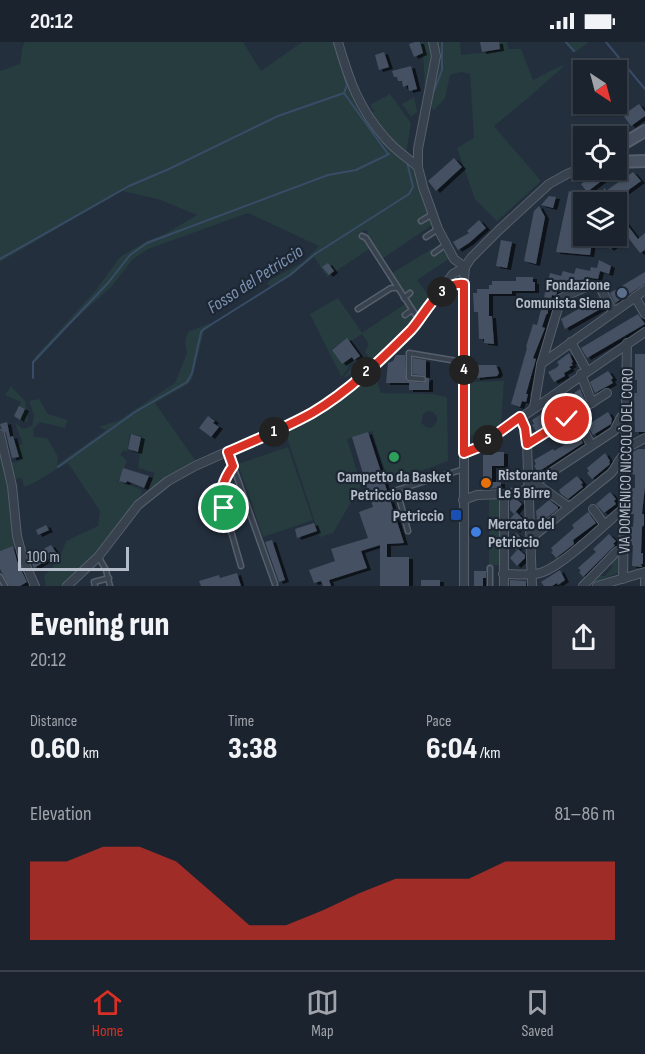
<!DOCTYPE html>
<html lang="en">
<head>
<meta charset="utf-8">
<style>
  body { margin:0; font-family:"Sofia Sans Condensed",sans-serif; background:#282f3a; color:#f1f3f6; height:100vh; display:flex; flex-direction:column; font-size:22px; white-space:nowrap }
  * { box-sizing:border-box; margin:0 }
  p { font-size:20px; color:#a0a4aa }
  .icon { flex:none; width:33px; height:33px; fill:none; stroke:currentColor; stroke-width:2; stroke-linecap:round; stroke-linejoin:round }
  .map { position:relative; height:544px; overflow:hidden }
  .sheet { display:flex; flex-direction:column; background:#1b232e; flex:1 }
  .sheet>* { flex:none }
  .needle { width:39px; rotate:144deg }
  .fabs { position:absolute; left:573px; top:18px; display:grid; gap:12px }
  .fabs a { display:grid; place-items:center; width:54px; height:54px; border-radius:0px; background:#1b232e; box-shadow:0 2px 4px #0004,0 0 0 2px #39404a; font-size:30px }
  .scale { position:absolute; left:18px; bottom:15px; width:111px; box-sizing:border-box; padding-left:6px; border:3px solid #b4bcc9; border-top:0; font-size:16px; line-height:21px; white-space:nowrap; color:#b4bcc9; -webkit-text-stroke:4px #1d2633; paint-order:stroke }
  .pin { position:absolute; display:grid; place-items:center; width:51px; height:51px; color:#fff; margin:-26px; border:3px solid #fff; border-radius:50%; box-shadow:0 2px 6px #0007 }
  .km { position:absolute; width:30px; height:30px; margin:-15px; border-radius:50%; background:#222; color:#fff; font-size:16px; line-height:30px; text-align:center }
  .round { display:grid; place-items:center; flex:none; width:63px; height:63px; border-radius:0px; background:#282f3a }
  .headline { display:flex; align-items:center; justify-content:space-between; height:102px; padding:0 30px }
  h1 { font-size:33px; font-weight:800; line-height:45px }
  .figures { display:grid; grid-template-columns:repeat(3,1fr); gap:9px; height:102px; padding:6px 30px }
  .figures div { display:grid; align-content:center }
  .figures b { font-size:30px; font-weight:800 }
  .figures small { font-size:16px; font-weight:400 }
  .figures p { font-size:16px }
  .chart { height:168px; padding:12px 30px }
  .chart p { display:flex; justify-content:space-between }
  .chart svg { width:100%; height:108px; margin-top:6px; fill:#d93025; opacity:.7 }
  .status { display:flex; justify-content:space-between; align-items:center; height:42px; padding:0 30px; background:#1b232e; direction:ltr }
  .status svg { height:16px; fill:currentColor }
  .tab-bar { display:flex; justify-content:space-around; align-items:center; height:84px; border-top:2px solid #39404a; background:#1b232e; font-size:16px; color:#a0a4aa }
  .tab-bar a { display:grid; justify-items:center; gap:3px }
  .tab-bar .on { color:#d93025 }
  .map>svg:first-child { display:block }
  .green { fill:#263c3f; fill-rule:evenodd }
  .lines { fill:none; stroke-linecap:round; stroke-linejoin:round }
  .stream { stroke:#394c67; stroke-width:2 }
  .building { fill:#455162; filter:url(#shadow) }
  .lane-casing { stroke:#565f6c; stroke-width:7 }
  .street-casing { stroke:#565f6c; stroke-width:10 }
  .secondary-casing { stroke:#565f6c; stroke-width:14 }
  .lane { stroke:#38414e; stroke-width:4 }
  .street { stroke:#38414e; stroke-width:8 }
  .secondary { stroke:#465061; stroke-width:10 }
  .route-casing { stroke:#fff; stroke-width:12 }
  .route { stroke:#d93025; stroke-width:8 }
  .service-dot { fill:#5c6f8a; stroke:#1d2633; stroke-width:2 }
  .leisure-dot { fill:#2e9e5b; stroke:#1d2633; stroke-width:2 }
  .food-dot { fill:#e8710a; stroke:#1d2633; stroke-width:2 }
  .transit-dot { fill:#1a4fb4; stroke:#1d2633; stroke-width:2 }
  .shop-dot { fill:#3f7fe0; stroke:#1d2633; stroke-width:2 }
  .labels { text-anchor:middle; stroke-width:4.5; stroke-linejoin:round; paint-order:stroke }
  .poi-label { font-size:16px; font-weight:bold; fill:#b4bcc9; stroke:#1d2633; text-anchor:end }
  .street-label { font-size:16px; fill:#b4bcc9; stroke:#1d2633 }
  .water-label { font-size:18px; font-style:italic; fill:#7c92b1; stroke:#1d2633 }
</style>
</head>
<body>
<div class="status"><b>20:12</b><svg viewBox="0 0 49 12"><path d="M0 12V9h3v3zM5 12V6h3v6zM10 12V3h3v9zM15 12V0h3v12zM26 1h20v11H26zM47 4h2v5h-2z"/></svg></div>
<div class="map">
<svg width="645" height="544" viewBox="0 0 645 544">
  <defs>
    <filter id="shadow"><feDropShadow dx="4" dy="2" stdDeviation="0" flood-color="#0009"/></filter>
  </defs>
  <rect width="100%" height="100%" fill="#242f3e"/>
  <g class="green">
    <path d="M25 0H243L261 29 302 0H335C348 45 358 70 389 106 396 114 407 118 413 127L432 183 382 217 367 194 368 189 364 188 358 192 369 207 327 235 314 215 292 233 270 244 267 242 270 238 303 220 319 204 248 171 148 207 132 218 111 245 70 282 34 322 36 314 96 248 120 215 147 199 165 192 197 173 158 157 122 149 0 220V29L20 22 22 6Z"/>
    <polygon points="420,0 429,0 432,17 425,48 423,11"/>
    <path d="M436 0H460L461 13 499 9V0H507L508 7H521L533 38 562 23 563 25 529 55 494 84 541 139 497 179 475 157 457 106 474 96 470 32 461 30 450 33 445 56 433 69C429 59 438 32 439 20 440 13 438 7 436 0Z"/>
    <polygon points="564,0 589,0 574,11"/>
    <polygon points="390,52 411,81 406,112 389,96 370,73 374,69 370,63"/>
    <polygon points="414,55 417,70 411,75 402,62"/>
    <polygon points="440,202 449,217 417,238 430,256 418,272 392,231"/>
    <path d="M338 256 362 291 405 262 414 276 371 318 365 310 369 302 362 292 350 300 347 297 332 307 342 322 348 318C352 325 344 329 342 336L310 272Z"/>
    <path d="M210 281 212 284 204 289 192 337 188 342 155 361 195 418 167 435 147 451 155 431 138 426 142 394 130 392 127 410 124 408 120 412 127 419 118 439 142 448 141 453 93 514 62 544H46L44 534 59 518 66 499 98 484 100 469 68 421C53 427 40 440 24 445L22 436 14 437 11 421 20 419 16 404 23 402 15 381 23 387 32 384 34 373 29 359 39 357 48 372 68 378 65 386 40 380 33 387 34 395 47 396 58 415 57 423 106 388 98 385 118 379 175 341 187 311 185 299 188 290Z"/>
    <polygon points="360,313 366,325 355,334 352,331 345,336 344,334 352,326 354,318"/>
    <path d="M374 330 381 351 433 352 447 355 448 419 389 440 372 389 347 397 361 443 333 491 320 495 286 392 322 372ZM428 369 433 370 437 375V380L431 386 426 385 421 381 423 372Z"/>
    <polygon points="504,339 501,382 470,394 470,340"/>
    <polygon points="11,344 25,359 28,376 27,380 20,378 25,368 19,364 21,360 5,353"/>
    <polygon points="0,392 4,408 13,494 16,503 0,509"/>
    <polygon points="288,405 313,478 263,495 238,422"/>
    <rect x="489" y="456" width="11" height="67"/>
    <polygon points="619,511 620,512 618,531 594,540 599,534 605,534 613,524 610,521"/>
  </g>
  <g class="lines">
    <g class="stream">
      <polyline points="334,0 347,43 344,51"/>
      <polyline points="566,0 574,9"/>
      <polyline points="606,0 645,47"/>
      <polyline points="432,54 442,28 442,0"/>
      <polyline points="0,217 129,144 169,127 278,74 344,51 388,112"/>
      <polyline points="33,336 33,320 108,241 130,213 147,201 328,133 356,128 389,112"/>
      <polyline points="58,425 135,370 187,340 192,331 201,290 204,287 290,233 315,212 409,152 413,145 407,120"/>
    </g>
  </g>
  <g class="building">
    <polygon points="415,0 420,0 423,11 414,15 409,2"/>
    <polygon points="480,0 499,0 500,7 482,10"/>
    <polygon points="384,10 389,25 379,28 375,13"/>
    <polygon points="411,24 417,47 409,49 408,43 403,45 402,39 398,39 397,35 394,35 392,29"/>
    <polygon points="639,62 645,70 645,74 631,84 623,73"/>
    <polygon points="454,116 462,125 436,149 428,139"/>
    <polygon points="633,130 641,139 612,160 592,160 605,146 606,149"/>
    <polygon points="603,132 604,137 587,150 581,142 592,134"/>
    <polygon points="569,149 584,153 584,194 593,194 590,213 556,210"/>
    <polygon points="549,154 556,155 553,166 541,163"/>
    <polygon points="539,164 545,175 536,222 524,219 534,169"/>
    <polygon points="479,178 486,186 469,201 458,208 453,200 469,191 467,189"/>
    <polygon points="625,180 638,197 645,191 645,208 640,211 627,194 610,207 602,197 607,194 616,194 616,186"/>
    <polygon points="501,198 512,200 507,226 496,224"/>
    <polygon points="599,218 611,224 609,232 600,229 598,237 585,235 582,240 574,238 573,243 560,240 556,254 552,253 551,257 544,255 550,231 561,234 563,229 574,232 576,226 590,229 591,225 597,226"/>
    <polygon points="328,221 334,229 329,233 322,225"/>
    <polygon points="645,230 645,242 615,261 610,251"/>
    <polygon points="516,235 533,235 533,240 535,240 535,249 512,249 512,252 489,252 489,274 492,274 494,302 484,301 484,297 479,297 478,270 474,270 473,251 477,251 477,247 489,247 489,243 492,243 492,239 516,239"/>
    <polygon points="599,255 604,265 565,287 561,277"/>
    <polygon points="544,256 548,264 548,271 546,273 542,285 545,286 533,316 536,317 526,352 528,352 526,360 522,359 520,365 511,362 527,306 526,305 533,282 537,283"/>
    <polygon points="638,272 645,282 587,316 581,306"/>
    <polygon points="347,296 360,314 354,318 352,315 342,322 332,308"/>
    <polygon points="569,311 573,320 571,321 573,323 569,325 571,327 564,331 565,334 554,340 548,330 556,326 559,323 557,320"/>
    <polygon points="635,312 645,312 645,390 635,390 634,351 637,351 637,338 635,338"/>
    <polygon points="396,313 405,313 406,339 423,341 427,336 429,336 429,348 409,348 409,341 386,341 388,321 393,319"/>
    <polygon points="413,316 426,318 426,334 413,332"/>
    <polygon points="476,323 496,323 499,331 497,334 476,336"/>
    <polygon points="608,329 613,336 611,338 613,341 595,351 590,340"/>
    <polygon points="580,347 585,358 565,371 561,365 563,363 561,360"/>
    <polygon points="19,364 25,367 20,378 14,374"/>
    <polygon points="549,367 556,377 536,389 532,383 534,382 532,378"/>
    <polygon points="608,370 612,377 611,382 593,393 589,386 584,385"/>
    <polygon points="208,374 215,379 213,381 219,385 211,395 199,386"/>
    <polygon points="7,380 10,395 13,394 19,415 12,416 6,391 1,386 0,382"/>
    <polygon points="580,388 579,393 583,401 538,430 534,424 536,422 534,418 553,407 554,409 564,403 562,400"/>
    <polygon points="368,390 404,501 387,502 387,515 409,515 409,544 380,544 380,503 361,509 367,526 329,538 331,544 323,544 321,539 314,541 309,528 335,519 331,507 368,496 359,470 373,465 352,395"/>
    <polygon points="131,392 141,395 138,410 128,407"/>
    <polygon points="638,407 645,407 645,444 642,472 644,472 644,483 642,485 641,511 643,511 643,522 641,522 642,525 632,524 633,503 630,503 630,485 633,485 634,472 631,472 632,446 635,446 635,433 632,432 633,410"/>
    <polygon points="493,410 504,410 504,424 492,424 492,440 501,440 501,446 483,447 483,413 493,413"/>
    <polygon points="605,411 610,419 609,420 610,422 592,437 587,431 589,429 587,426"/>
    <polygon points="123,426 149,434 144,446 127,439 126,441 119,439"/>
    <polygon points="577,434 583,441 581,442 583,445 568,457 561,452 559,448"/>
    <polygon points="610,450 616,457 614,459 616,462 604,471 596,462"/>
    <polygon points="515,456 522,462 514,472 510,468 510,459"/>
    <polygon points="549,458 558,465 558,467 540,481 537,478 536,469"/>
    <polygon points="516,470 524,478 516,489 510,483 510,477"/>
    <polygon points="588,470 596,481 573,498 574,502 556,516 551,510 553,509 551,506 574,486 572,483"/>
    <polygon points="314,481 317,489 297,496 295,487"/>
    <polygon points="46,483 49,488 38,493 36,488"/>
    <polygon points="516,491 524,498 516,508 510,503 510,498"/>
    <polygon points="609,492 616,499 613,502 615,503 583,535 579,530 581,529 578,526 596,510 593,507"/>
    <polygon points="272,498 285,538 279,540 265,500"/>
    <polygon points="51,503 57,512 34,526 29,515"/>
    <polygon points="13,504 17,519 27,540 20,544 9,544 0,527 0,509"/>
    <polygon points="518,507 525,513 525,516 517,524 510,516"/>
    <polygon points="560,528 565,538 558,543 557,541 552,544 544,544 541,540"/>
    <polygon points="474,529 486,529 486,536 483,536 483,544 474,544"/>
    <polygon points="237,531 241,544 201,544 199,539 219,533 220,536"/>
    <rect x="421" y="538" width="19" height="6"/>
    <polygon points="510,538 526,539 526,544 510,544"/>
  </g>
  <g class="lines">
    <g class="lane-casing">
      <g id="lane">
        <polyline points="421,179 431,173"/>
        <polyline points="362,194 366,196 419,278"/>
        <polyline points="426,195 438,187"/>
        <polyline points="434,211 445,203"/>
        <polyline points="404,256 410,251"/>
        <polyline points="358,267 391,246 396,246"/>
        <polyline points="405,273 412,268"/>
        <polyline points="423,337 409,336 409,311 463,320"/>
        <polyline points="228,410 275,542"/>
        <polyline points="232,425 224,439 221,454 241,524"/>
        <polyline points="408,489 397,448 464,427"/>
        <polyline points="99,516 106,528 110,544"/>
        <polyline points="490,526 490,544"/>
        <polyline points="0,535 5,544"/>
        <polyline points="95,544 94,540 109,536"/>
      </g>
    </g>
    <g class="street-casing">
      <g id="street">
        <path d="M338 0C349 38 359 67 386 97 395 108 408 116 418 125"/>
        <polyline points="433,0 436,14 418,107 418,125 423,145 438,187 454,217 465,225"/>
        <polyline points="635,255 645,272"/>
        <polyline points="571,300 587,329"/>
        <polyline points="541,322 645,248"/>
        <polyline points="581,332 592,361"/>
        <polyline points="534,365 541,323 561,256 588,244 596,243 601,247 613,269"/>
        <polyline points="520,375 525,386 527,402 532,544"/>
        <polyline points="585,391 591,403"/>
        <polyline points="0,392 12,444 17,494 23,517 35,544"/>
        <polyline points="527,402 607,351"/>
        <polyline points="627,406 645,396"/>
        <polyline points="464,411 483,402 645,290"/>
        <polyline points="535,441 569,465"/>
        <polyline points="504,452 504,544"/>
        <polyline points="463,458 477,453 504,452 523,449 614,389 621,375 627,370"/>
        <polyline points="593,467 604,482"/>
        <path d="M531 496 610 432C617 426 618 415 627 411"/>
        <path d="M503 532C514 532 530 534 540 531 562 525 606 481 625 465"/>
        <polyline points="623,537 627,301"/>
        <polyline points="67,544 98,515 138,463 168,439 195,424 298,378 320,366 348,345 370,327 412,287 453,232 465,225"/>
        <polyline points="464,544 464,237 465,225 471,216 499,188 549,142 567,132 584,125"/>
        <polyline points="583,544 617,509"/>
        <polyline points="597,544 645,530"/>
        <polyline points="645,544 645,538"/>
      </g>
    </g>
    <g class="secondary-casing">
      <g id="secondary">
        <polyline points="616,106 645,89"/>
        <polyline points="616,120 645,119"/>
      </g>
    </g>
    <use href="#lane" class="lane"/>
    <use href="#street" class="street"/>
    <use href="#secondary" class="secondary"/>
  </g>
  <g class="lines">
    <g class="route-casing">
      <path id="route" d="M224 466C219 450 223 438 233 424L228 410C256 398 285 386 312 371 348 350 381 318 411 288 425 273 439 239 464 242V411L479 405 520 375 525 386 527 402 567 377"/>
    </g>
    <use href="#route" class="route"/>
  </g>
  <circle class="service-dot" cx="622" cy="251" r="6"/>
  <circle class="leisure-dot" cx="394" cy="415" r="6"/>
  <circle class="food-dot" cx="486" cy="441" r="6"/>
  <rect class="transit-dot" x="450" y="467" width="12" height="12" rx="3"/>
  <circle class="shop-dot" cx="476" cy="490" r="6"/>
  <g class="labels">
    <g class="poi-label">
      <text x="610" y="248">Fondazione<tspan x="610" dy="18">Comunista Siena</tspan></text>
      <text x="498" y="438" text-anchor="start">Ristorante<tspan x="498" dy="18">Le 5 Birre</tspan></text>
      <text x="394" y="440" text-anchor="middle">Campetto da Basket<tspan x="394" dy="18">Petriccio Basso</tspan></text>
      <text x="444" y="479">Petriccio</text>
      <text x="488" y="487" text-anchor="start">Mercato del<tspan x="488" dy="18">Petriccio</tspan></text>
    </g>
    <g class="street-label">
      <text transform="translate(625 419) rotate(-89)" y="6">VIA DOMENICO NICCOLÒ DEL CORO</text>
    </g>
    <g class="water-label">
      <text transform="translate(255 237) rotate(-33)" y="6">Fosso del Petriccio</text>
    </g>
  </g>
</svg>
<div class="fabs">
<a><svg class="needle" viewBox="-14 -14 28 28"><path d="M0-13l5 13h-10z" fill="#e53935"/><path d="M0 13l5-13h-10z" fill="#a0a4aa"/></svg></a>
<a><svg class="icon" aria-label="locate" viewBox="0 0 24 24"><circle cx="12" cy="12" r="6"/><path d="M12 2v4M12 18v4M2 12h4M18 12h4"/></svg></a>
<a><svg class="icon" aria-label="layers" viewBox="0 0 24 24"><path d="M12 4l9 5-9 5-9-5zM3 14l9 5 9-5"/></svg></a>
</div>
<div class="scale">100 m</div>
<div class="pin" style="left:224px;top:466px;background:#1e9e55"><svg class="icon" aria-label="arrive" viewBox="0 0 24 24"><path d="M6 21V4h12l-3 4 3 4H6"/></svg></div>
<div class="pin" style="left:567px;top:377px;background:#d93025"><svg class="icon" aria-label="check" viewBox="0 0 24 24"><path d="M5 12l5 5 9-10"/></svg></div>
<b class="km" style="left:274px;top:390px">1</b>
<b class="km" style="left:366px;top:330px">2</b>
<b class="km" style="left:442px;top:250px">3</b>
<b class="km" style="left:464px;top:328px">4</b>
<b class="km" style="left:488px;top:398px">5</b>
</div>
<section class="sheet">
<div class="headline"><div><h1>Evening run</h1><p>20:12</p></div><a class="round"><svg class="icon" aria-label="share" viewBox="0 0 24 24"><path d="M12 15V3M7 8l5-5 5 5M5 13v7h14v-7"/></svg></a></div>
<div class="figures">
<div><p>Distance</p><b>0.60<small> km</small></b></div>
<div><p>Time</p><b>3:38</b></div>
<div><p>Pace</p><b>6:04<small> /km</small></b></div>
</div>
<div class="chart"><p><span>Elevation</span>81–86 m</p>
<svg viewBox="0 0 160 44" preserveAspectRatio="none"><path d="M0 44V12L10 12L20 6L30 6L40 12L50 25L60 38L70 38L80 32L90 25L100 19L110 19L120 19L130 12L140 12L150 12L160 12V44z"/></svg>
</div>
</section>
<nav class="tab-bar">
<a class="on"><svg class="icon" aria-label="home" viewBox="0 0 24 24"><path d="M3 11l9-7 9 7M6 9v11h12V9"/></svg>Home</a>
<a><svg class="icon" aria-label="map" viewBox="0 0 24 24"><path d="M3 6l6-2 6 2 6-2v14l-6 2-6-2-6 2zM9 4v14M15 6v14"/></svg>Map</a>
<a><svg class="icon" aria-label="saved" viewBox="0 0 24 24"><path d="M7 4h10v16l-5-4-5 4z"/></svg>Saved</a>
</nav>
</body>
</html>
